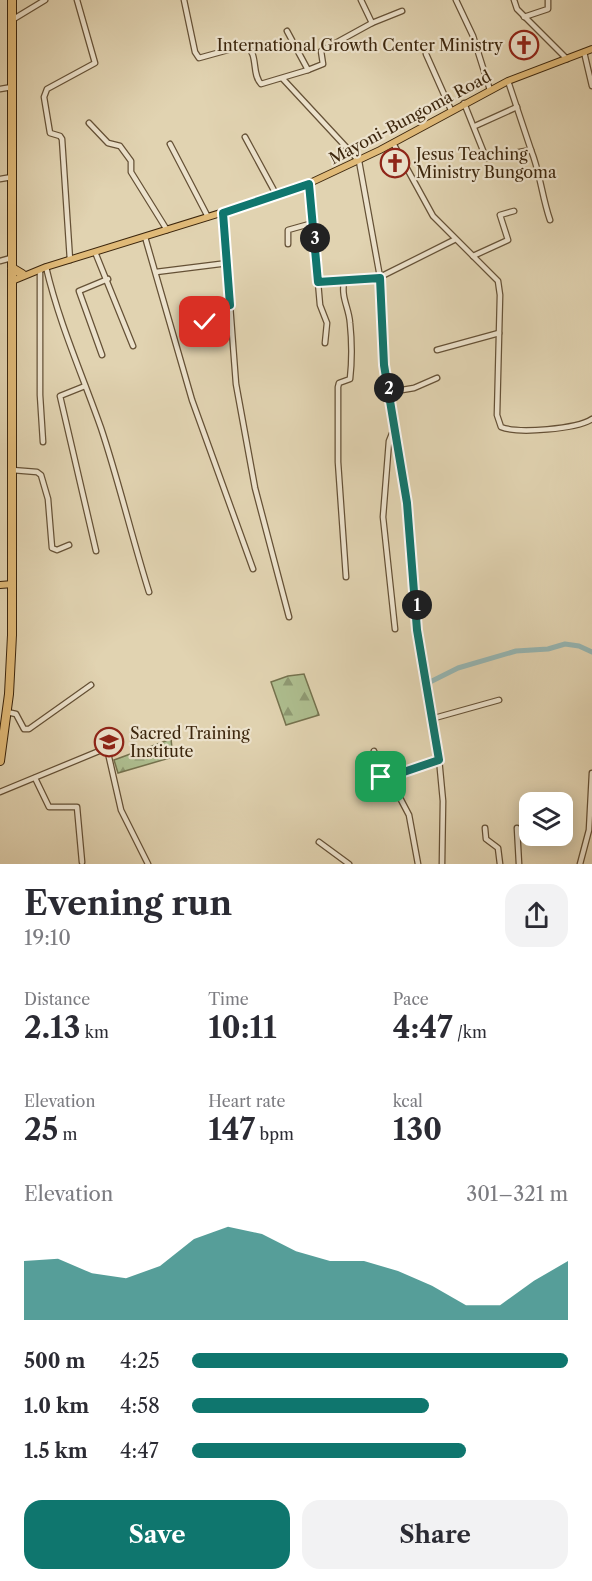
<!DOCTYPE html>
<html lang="en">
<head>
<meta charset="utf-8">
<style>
  body { margin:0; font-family:"Libre Caslon Text",serif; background:#f2f2f3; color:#2b2b33; height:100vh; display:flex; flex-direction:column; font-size:22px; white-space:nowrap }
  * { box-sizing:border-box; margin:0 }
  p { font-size:20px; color:#7c7c81 }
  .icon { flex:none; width:33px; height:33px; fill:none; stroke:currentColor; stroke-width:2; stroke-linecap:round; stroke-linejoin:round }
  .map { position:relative; height:864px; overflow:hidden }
  .panel { display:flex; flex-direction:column; background:#fff; flex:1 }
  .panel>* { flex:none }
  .fabs { position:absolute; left:519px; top:792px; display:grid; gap:12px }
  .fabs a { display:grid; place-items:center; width:54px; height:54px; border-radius:12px; background:#fff; box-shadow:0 3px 15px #0003; font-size:30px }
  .pin { position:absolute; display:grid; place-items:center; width:51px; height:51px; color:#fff; margin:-26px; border-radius:12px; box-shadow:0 3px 9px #0006 }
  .km { position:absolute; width:30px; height:30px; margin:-15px; border-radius:50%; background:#222; color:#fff; font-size:16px; line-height:30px; text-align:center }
  .round { display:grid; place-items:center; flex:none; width:63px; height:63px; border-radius:18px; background:#f2f2f3 }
  .head { display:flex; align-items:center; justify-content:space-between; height:102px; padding:0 24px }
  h1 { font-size:33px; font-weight:800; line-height:45px }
  .figures { display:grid; grid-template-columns:repeat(3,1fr); gap:9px; height:102px; padding:6px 24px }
  .figures div { display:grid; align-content:center }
  .figures b { font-size:30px; font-weight:800 }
  .figures small { font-size:16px; font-weight:400 }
  .figures p { font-size:16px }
  .chart { height:168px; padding:12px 24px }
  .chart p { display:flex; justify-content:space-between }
  .chart svg { width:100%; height:108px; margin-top:6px; fill:#0f766e; opacity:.7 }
  .button { display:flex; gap:12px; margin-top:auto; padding:12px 24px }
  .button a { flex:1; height:69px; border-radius:18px; background:#0f766e; color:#fff; font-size:24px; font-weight:800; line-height:69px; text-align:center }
  .button a+a { background:#f2f2f3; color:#2b2b33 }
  ul { padding:0 24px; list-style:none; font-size:20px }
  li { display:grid; grid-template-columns:96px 72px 1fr; align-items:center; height:45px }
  li i { height:15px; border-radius:8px; background:#0f766e }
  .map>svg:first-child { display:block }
  .forest { fill:url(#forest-firs); stroke:#75724e; stroke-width:1.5 }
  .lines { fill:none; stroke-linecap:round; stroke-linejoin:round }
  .river { stroke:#96b6b3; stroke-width:5 }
  .minor-casing { stroke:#655136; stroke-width:7 }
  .major-casing { stroke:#3c260d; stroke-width:8 }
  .highway-casing { stroke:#3c260d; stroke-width:10 }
  .minor { stroke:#ece2cc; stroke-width:4.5 }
  .major { stroke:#e0ba78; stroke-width:6 }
  .highway { stroke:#e0ba78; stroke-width:8 }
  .route-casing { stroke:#fff; stroke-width:12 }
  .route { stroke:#0f766e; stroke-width:8 }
  .labels { text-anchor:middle; stroke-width:4.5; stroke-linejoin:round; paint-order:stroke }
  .poi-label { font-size:16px; fill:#3c260d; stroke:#ece2cc; text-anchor:start }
  .street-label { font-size:16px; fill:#3c260d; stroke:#ece2cc }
</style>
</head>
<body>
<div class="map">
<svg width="592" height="864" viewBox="0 0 592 864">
  <defs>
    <pattern id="forest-firs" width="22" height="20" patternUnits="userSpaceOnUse" patternTransform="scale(1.5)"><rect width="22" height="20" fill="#aebe8f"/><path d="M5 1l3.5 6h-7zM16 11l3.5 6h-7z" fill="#8f9a73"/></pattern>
  </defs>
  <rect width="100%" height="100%" fill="#e1d3b1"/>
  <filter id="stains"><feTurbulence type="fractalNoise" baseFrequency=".00333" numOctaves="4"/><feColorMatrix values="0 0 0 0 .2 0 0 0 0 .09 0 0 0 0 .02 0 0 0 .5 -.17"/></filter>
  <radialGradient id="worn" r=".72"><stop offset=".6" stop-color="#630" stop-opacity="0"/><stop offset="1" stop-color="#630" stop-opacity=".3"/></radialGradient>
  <g class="forest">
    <polygon points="304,674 319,715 286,725 271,682 288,676"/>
    <polygon points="171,739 173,757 118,773 114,760"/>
  </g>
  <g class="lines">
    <polyline class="river" points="426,684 458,668 516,651 548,649 565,644 579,646 592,652"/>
    <g class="minor-casing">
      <g id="minor">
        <path d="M184 0 195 52 199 58 246 45C259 55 251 73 261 84L308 70"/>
        <polyline points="361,0 372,23"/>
        <polyline points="456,0 473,36 490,90"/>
        <polyline points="514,0 517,9 567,59"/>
        <polyline points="524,17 548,9 548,0"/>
        <polyline points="12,20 45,0"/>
        <polyline points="287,31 308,70 323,64 321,51 372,23 402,11"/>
        <polyline points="584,52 592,86"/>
        <polyline points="426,54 451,110"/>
        <polyline points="283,79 359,161 380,277 384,365 393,431 389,441 383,517 395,629"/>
        <polyline points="508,81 531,150"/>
        <polyline points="0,89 12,87"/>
        <path d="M464 103 486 158 531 150C540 172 542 197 550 220"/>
        <polyline points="89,123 108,143 120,146 131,161 131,172 167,230"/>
        <polyline points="475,126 517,107"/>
        <polyline points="245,137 277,196"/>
        <path d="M393 143 433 216 498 281 500 295 497 415 501 427C518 434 577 429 592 419"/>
        <polyline points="170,144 208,217"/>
        <polyline points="0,179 12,177"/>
        <polyline points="309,184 318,282 380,277 454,240"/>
        <polyline points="223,213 236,384 255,488 289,617"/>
        <polyline points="145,237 192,400 253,569"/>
        <polyline points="288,244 288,230 313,223"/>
        <polyline points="95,252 133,346"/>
        <polyline points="473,256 508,240 500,215 514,211"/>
        <polyline points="70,260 62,139 60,136 50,133 44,97 47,89 95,63 77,0"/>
        <polyline points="0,261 11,258"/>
        <path d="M46 267C59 323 82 374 101 428 119 482 132 538 149 592"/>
        <polyline points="40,270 40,395 43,442"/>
        <polyline points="156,272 228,263"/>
        <polyline points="318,282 320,305 327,323 325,343"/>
        <path d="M344 282C341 298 349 308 350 323 352 342 352 361 350 379L339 383 338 387V462L346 577"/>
        <polyline points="205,343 203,324 209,321 208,310 230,305"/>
        <polyline points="437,350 499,333"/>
        <polyline points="102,355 79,291 108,279"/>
        <polyline points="85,386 60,396 96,551"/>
        <polyline points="390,392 414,388 437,378"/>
        <polyline points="394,432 407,503 417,630 432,717"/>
        <polyline points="12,470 37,472 41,475 48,499 52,548 57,550 69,545"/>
        <polyline points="7,712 16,714 24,729 29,729 91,685"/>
        <polyline points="374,751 383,778 439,760"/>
        <polyline points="389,777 409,815 418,864"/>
        <polyline points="35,778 49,807 77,807 82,862"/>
        <polyline points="0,792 104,749 108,753 121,810 148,864"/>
        <polyline points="485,828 486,839 498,848 500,864"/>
        <polyline points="517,828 519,864"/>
        <polyline points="319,842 349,864"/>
        <polyline points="442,864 443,801 438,748 431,719 499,700"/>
        <polyline points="580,864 589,830 592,773"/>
      </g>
    </g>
    <g class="major-casing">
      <g id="major">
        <polyline points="12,281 46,267 295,190 380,150 508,81 592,49"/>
        <polyline points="0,585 13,584"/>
      </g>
    </g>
    <g class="highway-casing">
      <g id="highway">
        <polyline points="12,268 22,274"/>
        <polyline points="0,761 9,694 12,635 12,0"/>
      </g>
    </g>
    <use href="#minor" class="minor"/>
    <use href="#major" class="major"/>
    <use href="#highway" class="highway"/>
  </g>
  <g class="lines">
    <g class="route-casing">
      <polyline id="route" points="205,322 209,320 209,309 230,305 223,213 309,184 318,282 380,278 384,365 407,503 417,630 439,760 389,777 381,777"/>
    </g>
    <use href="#route" class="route"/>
  </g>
  <defs>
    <g id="church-ring" transform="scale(1.5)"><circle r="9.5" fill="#ece2cc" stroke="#8f2418" stroke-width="1.5"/><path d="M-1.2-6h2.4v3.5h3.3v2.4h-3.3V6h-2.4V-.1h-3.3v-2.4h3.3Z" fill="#8f2418"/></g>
    <g id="university-ring" transform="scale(1.5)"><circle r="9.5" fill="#ece2cc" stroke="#8f2418" stroke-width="1.5"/><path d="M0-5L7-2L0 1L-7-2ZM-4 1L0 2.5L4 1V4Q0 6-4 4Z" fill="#8f2418"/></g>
  </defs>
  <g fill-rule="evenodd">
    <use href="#church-ring" x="524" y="45"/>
    <use href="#church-ring" x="395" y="163"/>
    <use href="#university-ring" x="109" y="742"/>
  </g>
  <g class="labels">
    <g class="poi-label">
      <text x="503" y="51" text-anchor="end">International Growth Center Ministry</text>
      <text x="416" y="160">Jesus Teaching<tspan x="416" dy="18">Ministry Bungoma</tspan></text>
      <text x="130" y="739">Sacred Training<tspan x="130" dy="18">Institute</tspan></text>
    </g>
    <g class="street-label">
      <text transform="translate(410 117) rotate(-28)" y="6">Mayoni-Bungoma Road</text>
    </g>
  </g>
  <rect width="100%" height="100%" filter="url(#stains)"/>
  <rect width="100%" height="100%" fill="url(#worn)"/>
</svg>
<div class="fabs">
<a><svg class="icon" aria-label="layers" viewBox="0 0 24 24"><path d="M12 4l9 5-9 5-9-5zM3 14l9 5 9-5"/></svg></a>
</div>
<div class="pin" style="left:381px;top:777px;background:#1e9e55"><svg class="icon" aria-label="arrive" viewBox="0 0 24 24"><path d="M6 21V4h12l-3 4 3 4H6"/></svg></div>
<div class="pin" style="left:205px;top:322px;background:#d93025"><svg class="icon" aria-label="check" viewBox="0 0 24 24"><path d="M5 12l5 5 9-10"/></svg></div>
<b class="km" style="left:417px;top:605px">1</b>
<b class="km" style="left:389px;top:388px">2</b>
<b class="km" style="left:315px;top:238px">3</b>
</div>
<section class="panel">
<div class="head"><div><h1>Evening run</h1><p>19:10</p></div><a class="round"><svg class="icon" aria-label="share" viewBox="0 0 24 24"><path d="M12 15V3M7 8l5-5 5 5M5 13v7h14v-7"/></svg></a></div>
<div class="figures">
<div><p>Distance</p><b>2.13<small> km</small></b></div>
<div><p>Time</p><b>10:11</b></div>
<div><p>Pace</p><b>4:47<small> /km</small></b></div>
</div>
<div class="figures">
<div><p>Elevation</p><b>25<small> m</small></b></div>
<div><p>Heart rate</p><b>147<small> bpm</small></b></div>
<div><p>kcal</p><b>130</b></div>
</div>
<div class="chart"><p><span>Elevation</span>301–321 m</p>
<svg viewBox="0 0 160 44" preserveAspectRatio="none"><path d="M0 44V20L10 19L20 25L30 27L40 22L50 11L60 6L70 9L80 16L90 20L100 20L110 24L120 30L130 38L140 38L150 28L160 20V44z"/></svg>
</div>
<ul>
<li><b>500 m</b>4:25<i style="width:100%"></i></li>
<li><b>1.0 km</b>4:58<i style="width:63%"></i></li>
<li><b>1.5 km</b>4:47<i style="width:73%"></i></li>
</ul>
<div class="button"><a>Save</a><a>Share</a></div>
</section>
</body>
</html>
